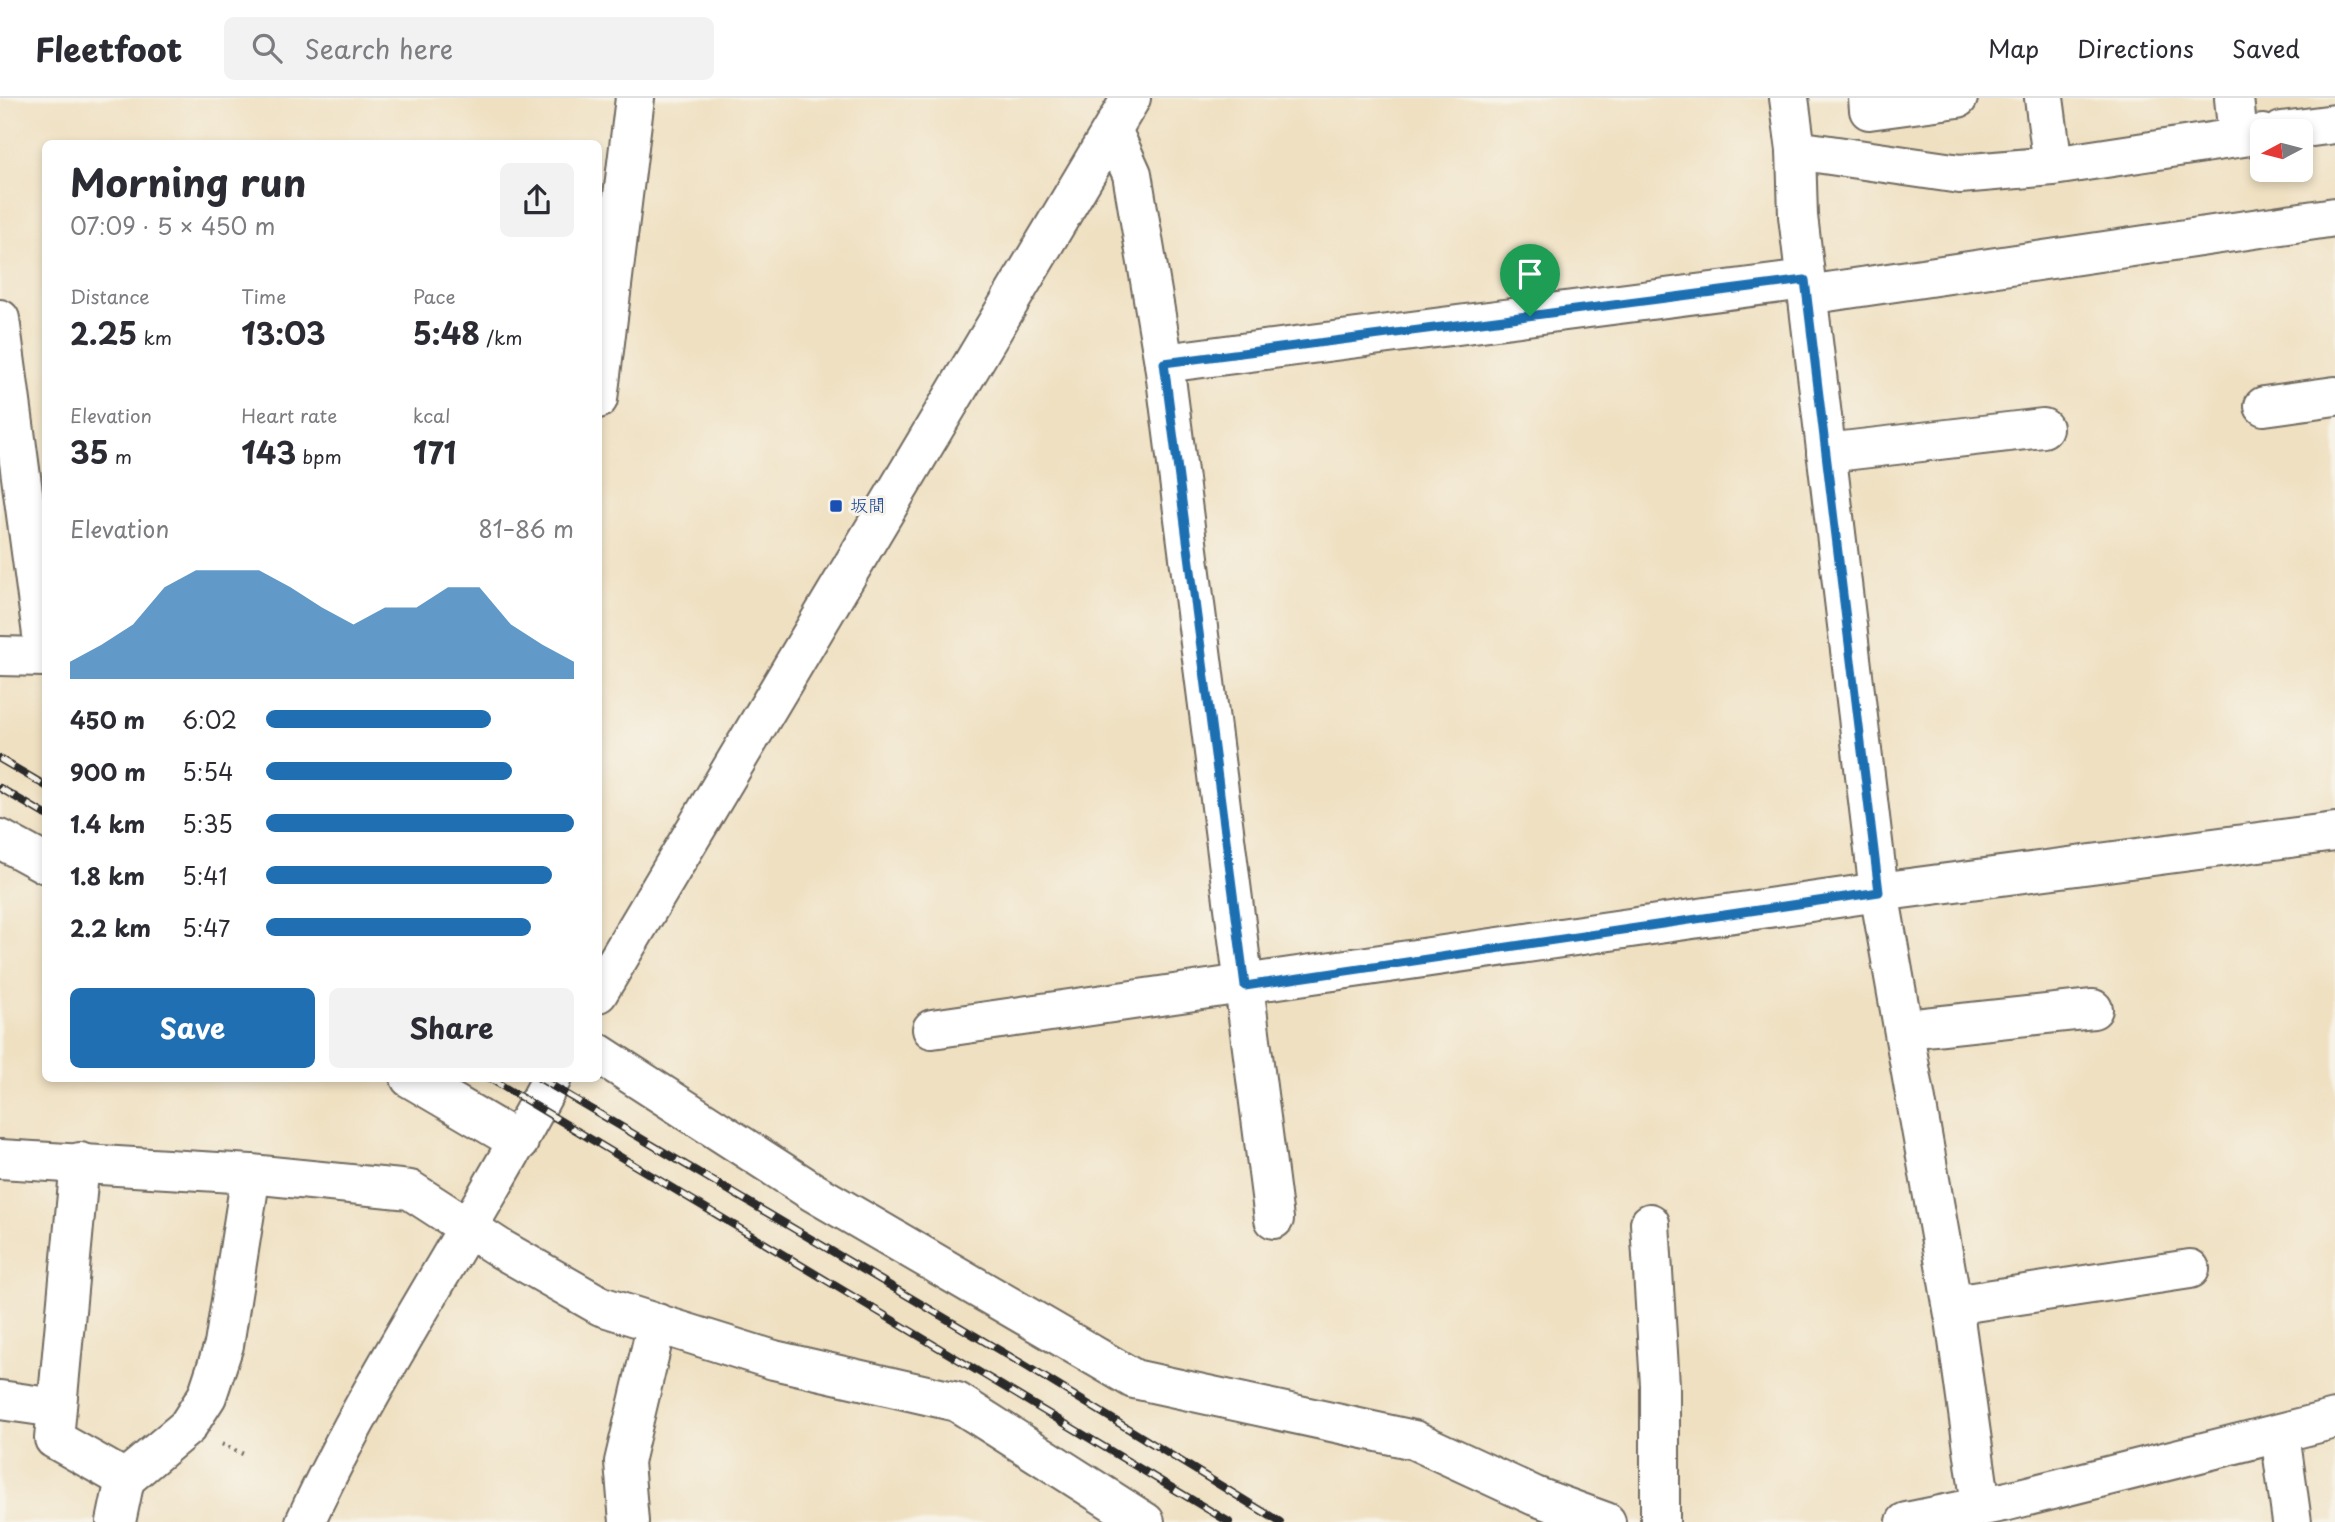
<!DOCTYPE html>
<html lang="en">
<head>
<meta charset="utf-8">
<style>
  body { margin:0; font-family:"Playpen Sans","Klee One",sans-serif; background:#f2f2f3; color:#2b2b33; height:100vh; display:flex; flex-direction:column; font-size:26px; white-space:nowrap }
  * { box-sizing:border-box; margin:0 }
  p { font-size:23px; color:#7c7c81 }
  .icon { flex:none; width:38px; height:38px; fill:none; stroke:currentColor; stroke-width:2; stroke-linecap:round; stroke-linejoin:round }
  .map { position:relative; flex:1; overflow:hidden }
  .sheet { position:absolute; left:42px; top:42px; width:560px; height:942px; display:flex; flex-direction:column; background:#fff; border-radius:10px; box-shadow:0 4px 10px #0003 }
  .sheet>* { flex:none }
  .needle { width:46px; rotate:263deg }
  .controls { position:absolute; left:2250px; top:21px; display:grid; gap:14px }
  .controls a { display:grid; place-items:center; width:63px; height:63px; border-radius:10px; background:#fff; box-shadow:0 4px 10px #0003; font-size:35px }
  .pin { position:absolute; display:grid; place-items:center; width:60px; height:60px; color:#fff; margin:-72px -30px; border-radius:50% 50% 50% 0; rotate:-45deg; box-shadow:0 0 7px #0007 }
  .pin .icon { rotate:45deg }
  .round { display:grid; place-items:center; flex:none; width:74px; height:74px; border-radius:10px; background:#f2f2f3 }
  .head { display:flex; align-items:center; justify-content:space-between; height:119px; padding:0 28px }
  h1 { font-size:38px; font-weight:700; line-height:52px }
  .figures { display:grid; grid-template-columns:repeat(3,1fr); gap:10px; height:119px; padding:7px 28px }
  .figures div { display:grid; align-content:center }
  .figures b { font-size:30px; font-weight:700 }
  .figures small { font-size:19px; font-weight:400 }
  .figures p { font-size:19px }
  .chart { height:196px; padding:14px 28px }
  .chart p { display:flex; justify-content:space-between }
  .chart svg { width:100%; height:126px; margin-top:7px; fill:#1f6fb2; opacity:.7 }
  .cta { display:flex; gap:14px; margin-top:auto; padding:14px 28px }
  .cta a { flex:1; height:80px; border-radius:10px; background:#1f6fb2; color:#fff; font-size:28px; font-weight:700; line-height:80px; text-align:center }
  .cta a+a { background:#f2f2f3; color:#2b2b33 }
  ul { padding:0 28px; list-style:none; font-size:23px }
  li { display:grid; grid-template-columns:112px 84px 1fr; align-items:center; height:52px }
  li i { height:18px; border-radius:9px; background:#1f6fb2 }
  header { display:flex; align-items:center; gap:42px; box-sizing:border-box; height:98px; padding:0 35px; background:#fff; border-bottom:2px solid #e1e1e2 }
  header strong { font-size:33px }
  nav { display:flex; gap:38px; margin-inline-start:auto; font-size:24px }
  .search { width:490px; height:63px; background:#f2f2f3; display:flex; align-items:center; gap:18px; box-sizing:border-box; padding:0 24px; border-radius:10px; color:#7c7c81; font-size:26px }
  .map>svg:first-child { display:block }
  .lines { fill:none; stroke-linecap:round; stroke-linejoin:round }
  .minor-casing { stroke:#706a60; stroke-width:42 }
  .path { stroke:#706a60; stroke-width:4.5; stroke-dasharray:2 5; stroke-linecap:butt }
  .minor { stroke:#fff; stroke-width:38 }
  .rail-casing { stroke:#2b2b2b; stroke-width:8 }
  .rail { stroke:#f7f3e8; stroke-width:5; stroke-dasharray:16; stroke-linecap:butt }
  .route-casing { stroke:#fff; stroke-width:14 }
  .route { stroke:#1f6fb2; stroke-width:9 }
  .transit-dot { fill:#1a4fb4; stroke:#f7f3e8; stroke-width:2.5 }
  .labels { text-anchor:middle; stroke-width:6; stroke-linejoin:round; paint-order:stroke }
  .transit-label { font-size:18px; fill:#164399; stroke:#f7f3e8; text-anchor:start }
</style>
</head>
<body>
<header>
<strong>Fleetfoot</strong>
<div class="search"><svg class="icon" aria-label="search" viewBox="0 0 24 24"><circle cx="10" cy="10" r="6"/><path d="M15 15l6 6"/></svg>Search here</div>
<nav><a>Map</a><a>Directions</a><a>Saved</a></nav>
</header>
<div class="map">
<svg width="2335" height="1424" viewBox="0 0 2335 1424">
  <rect width="100%" height="100%" fill="#f7f3e8"/>
  <filter id="ink" filterUnits="userSpaceOnUse"><feTurbulence type="fractalNoise" baseFrequency=".0143" numOctaves="2"/><feDisplacementMap in="SourceGraphic" scale="14" xChannelSelector="R" yChannelSelector="G"/><feConvolveMatrix kernelMatrix="1 2 1 2 8 2 1 2 1" color-interpolation-filters="sRGB"/></filter>
  <filter id="wash" filterUnits="userSpaceOnUse"><feTurbulence type="fractalNoise" baseFrequency=".00686" numOctaves="4" result="noise"/><feDisplacementMap in="SourceGraphic" scale="28" xChannelSelector="R" yChannelSelector="G"/><feGaussianBlur stdDeviation="1.57" result="paint"/><feColorMatrix in="noise" values="0 0 0 0 0 0 0 0 0 0 0 0 0 0 0 0 0 1.4 0 .05"/><feComposite in="paint" operator="in"/></filter>
  <g filter="url(#wash)">
    <rect width="100%" height="100%" fill="#efe0c1"/>
  </g>
  <g filter="url(#ink)">
    <g class="lines">
      <g class="minor-casing">
        <g id="minor">
          <polyline points="1789,0 1796,52 1960,76 2053,68 2263,36"/>
          <polyline points="1868,0 1869,12 1958,0"/>
          <polyline points="2044,0 2053,68"/>
          <polyline points="2234,0 2238,39"/>
          <polyline points="2282,33 2335,26"/>
          <polyline points="1113,34 1132,76 1164,265 1274,1121"/>
          <polyline points="1796,52 1798,118 1879,794 1956,1228 1981,1408"/>
          <polyline points="1807,197 2335,119"/>
          <polyline points="0,221 45,559 0,558"/>
          <polyline points="1164,265 1805,182"/>
          <polyline points="598,301 635,0"/>
          <polyline points="2264,308 2335,298"/>
          <polyline points="1826,355 2043,330"/>
          <polyline points="0,741 46,766"/>
          <polyline points="598,895 1131,0"/>
          <polyline points="932,931 1879,794 2335,734"/>
          <polyline points="1906,931 2093,911"/>
          <polyline points="598,955 813,1094 1134,1281 1414,1342 1535,1398 1606,1424"/>
          <polyline points="410,980 519,1044"/>
          <polyline points="0,1061 251,1076 410,1092 501,1151 601,1208 774,1262 957,1304 1145,1424"/>
          <polyline points="80,1064 54,1341 125,1381"/>
          <polyline points="1650,1125 1660,1287 1660,1424"/>
          <polyline points="1953,1207 2190,1171"/>
          <polyline points="0,1302 56,1310"/>
          <polyline points="2280,1336 2292,1424"/>
          <polyline points="116,1424 125,1381 187,1329 207,1298 224,1247 251,1076"/>
          <path d="M305 1424C376 1270 474 1130 552 980"/>
          <polyline points="629,1424 624,1364 657,1225"/>
          <polyline points="1906,1424 2008,1403 2335,1321"/>
        </g>
      </g>
      <polyline class="path" points="222,1346 243,1356"/>
      <use href="#minor" class="minor"/>
      <g class="rail-casing">
        <g id="rail">
          <polyline points="0,661 46,688"/>
          <polyline points="0,690 46,717"/>
          <polyline points="489,980 1229,1424"/>
          <polyline points="539,980 1026,1268 1280,1424"/>
        </g>
      </g>
      <use href="#rail" class="rail"/>
    </g>
  </g>
  <g class="lines" filter="url(#ink)">
    <g class="route-casing">
      <polygon id="route" points="1805,182 1879,794 1245,888 1164,265"/>
    </g>
    <use href="#route" class="route"/>
  </g>
  <rect class="transit-dot" x="829" y="401" width="14" height="14" rx="3.5"/>
  <g class="labels">
    <g class="transit-label">
      <text x="850" y="414">坂間</text>
    </g>
  </g>
</svg>
<div class="controls">
<a><svg class="needle" viewBox="-14 -14 28 28"><path d="M0-13l5 13h-10z" fill="#e53935"/><path d="M0 13l5-13h-10z" fill="#7c7c81"/></svg></a>
</div>
<div class="pin" style="left:1530px;top:218px;background:#1e9e55"><svg class="icon" aria-label="arrive" viewBox="0 0 24 24"><path d="M6 21V4h12l-3 4 3 4H6"/></svg></div>
<section class="sheet">
<div class="head"><div><h1>Morning run</h1><p>07:09 · 5 × 450 m</p></div><a class="round"><svg class="icon" aria-label="share" viewBox="0 0 24 24"><path d="M12 15V3M7 8l5-5 5 5M5 13v7h14v-7"/></svg></a></div>
<div class="figures">
<div><p>Distance</p><b>2.25<small> km</small></b></div>
<div><p>Time</p><b>13:03</b></div>
<div><p>Pace</p><b>5:48<small> /km</small></b></div>
</div>
<div class="figures">
<div><p>Elevation</p><b>35<small> m</small></b></div>
<div><p>Heart rate</p><b>143<small> bpm</small></b></div>
<div><p>kcal</p><b>171</b></div>
</div>
<div class="chart"><p><span>Elevation</span>81–86 m</p>
<svg viewBox="0 0 160 44" preserveAspectRatio="none"><path d="M0 44V38L10 32L20 25L30 12L40 6L50 6L60 6L70 12L80 19L90 25L100 19L110 19L120 12L130 12L140 25L150 32L160 38V44z"/></svg>
</div>
<ul>
<li><b>450 m</b>6:02<i style="width:73%"></i></li>
<li><b>900 m</b>5:54<i style="width:80%"></i></li>
<li><b>1.4 km</b>5:35<i style="width:100%"></i></li>
<li><b>1.8 km</b>5:41<i style="width:93%"></i></li>
<li><b>2.2 km</b>5:47<i style="width:86%"></i></li>
</ul>
<div class="cta"><a>Save</a><a>Share</a></div>
</section>
</div>
</body>
</html>
